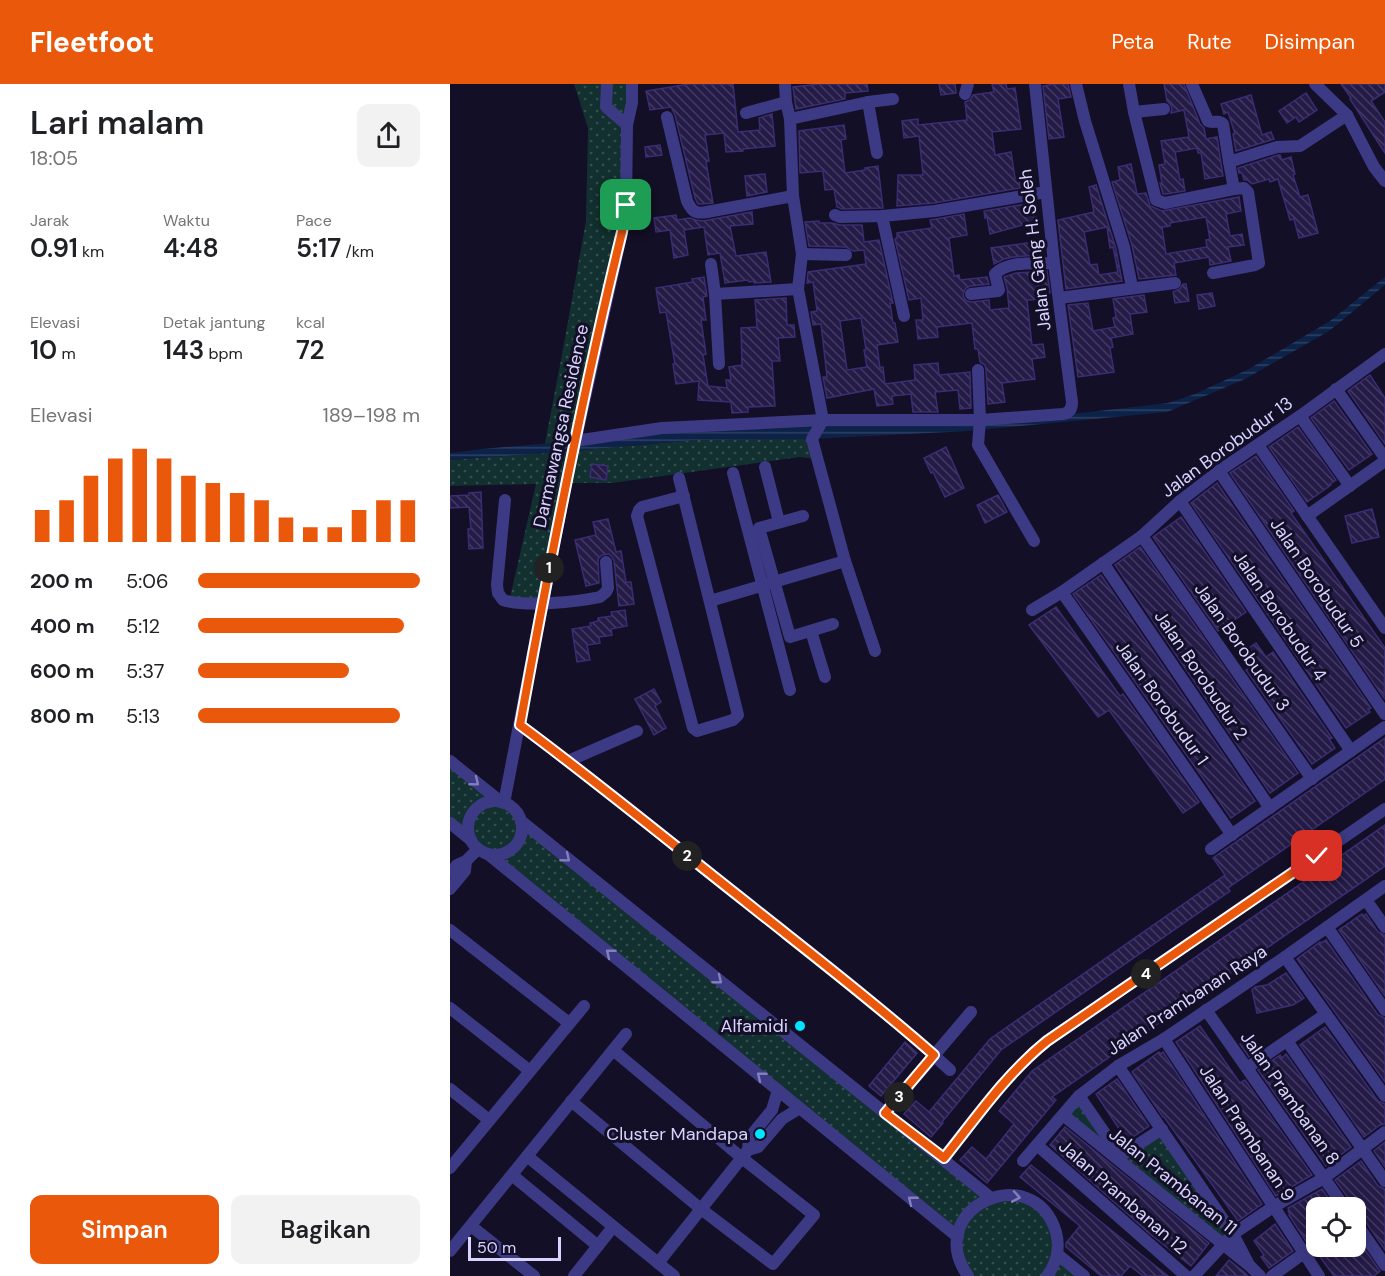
<!DOCTYPE html>
<html lang="id">
<head>
<meta charset="utf-8">
<style>
  body { margin:0; font-family:"DM Sans",sans-serif; background:#f2f2f2; color:#202124; height:100vh; display:flex; flex-direction:column; font-size:22px; white-space:nowrap }
  * { box-sizing:border-box; margin:0 }
  p { font-size:20px; color:#757577 }
  .icon { flex:none; width:33px; height:33px; fill:none; stroke:currentColor; stroke-width:2; stroke-linecap:round; stroke-linejoin:round }
  .map { position:relative; flex:1; overflow:hidden }
  .sheet { display:flex; flex-direction:column; background:#fff; width:450px }
  .sheet>* { flex:none }
  .tools { position:absolute; left:856px; top:1113px; display:grid; gap:12px }
  .tools a { display:grid; place-items:center; width:60px; height:60px; border-radius:12px; background:#fff; box-shadow:0 3px 15px #0003; font-size:30px }
  .scale { position:absolute; left:18px; bottom:15px; width:93px; box-sizing:border-box; padding-left:6px; border:3px solid #d9d4ff; border-top:0; font-size:16px; line-height:21px; white-space:nowrap; color:#d9d4ff; -webkit-text-stroke:4px #130f26; paint-order:stroke }
  .pin { position:absolute; display:grid; place-items:center; width:51px; height:51px; color:#fff; margin:-26px; border-radius:12px; box-shadow:0 3px 9px #0006 }
  .km { position:absolute; width:30px; height:30px; margin:-15px; border-radius:50%; background:#222; color:#fff; font-size:16px; line-height:30px; text-align:center }
  .round { display:grid; place-items:center; flex:none; width:63px; height:63px; border-radius:12px; background:#f2f2f2 }
  .summary { display:flex; align-items:center; justify-content:space-between; height:102px; padding:0 30px }
  h1 { font-size:33px; font-weight:600; line-height:45px }
  .figures { display:grid; grid-template-columns:repeat(3,1fr); gap:9px; height:102px; padding:6px 30px }
  .figures div { display:grid; align-content:center }
  .figures b { font-size:26px; font-weight:600 }
  .figures small { font-size:16px; font-weight:400 }
  .figures p { font-size:16px }
  .chart { height:168px; padding:12px 30px }
  .chart p { display:flex; justify-content:space-between }
  .chart svg { width:100%; height:108px; margin-top:6px; stroke:#ea580c; stroke-width:6 }
  .cta { display:flex; gap:12px; margin-top:auto; padding:12px 30px }
  .cta a { flex:1; height:69px; border-radius:12px; background:#ea580c; color:#fff; font-size:24px; font-weight:600; line-height:69px; text-align:center }
  .cta a+a { background:#f2f2f2; color:#202124 }
  ul { padding:0 30px; list-style:none; font-size:20px }
  li { display:grid; grid-template-columns:96px 72px 1fr; align-items:center; height:45px }
  li i { height:15px; border-radius:8px; background:#ea580c }
  header { display:flex; align-items:center; gap:36px; box-sizing:border-box; height:84px; padding:0 30px; background:#ea580c; color:#fff }
  header strong { font-size:28px }
  nav { display:flex; gap:33px; margin-inline-start:auto; font-size:21px }
  main { display:flex; flex:1; min-height:0 }
  .map>svg:first-child { display:block }
  .grass { fill:url(#grass-dots) }
  .water { fill:url(#water-rules) }
  .building { fill:url(#building-back-hatch); stroke:#3b2d73; stroke-width:1.5; fill-rule:evenodd }
  .lines { fill:none; stroke-linecap:round; stroke-linejoin:round }
  .minor { stroke:#3d3a85; stroke-width:12 }
  .oneway { stroke:#837fbc }
  .route-casing { stroke:#fff; stroke-width:12 }
  .route { stroke:#ea580c; stroke-width:8 }
  .poi-dot { fill:#00e5ff; stroke:#130f26; stroke-width:2 }
  .labels { text-anchor:middle; stroke-width:6; stroke-linejoin:round; paint-order:stroke }
  .street-label { font-size:18px; fill:#d9d4ff; stroke:#130f26 }
  .poi-label { font-size:18px; fill:#d9d4ff; stroke:#130f26; text-anchor:end }
</style>
</head>
<body>
<header>
<strong>Fleetfoot</strong>
<nav><a>Peta</a><a>Rute</a><a>Disimpan</a></nav>
</header>
<main>
<section class="sheet">
<div class="summary"><div><h1>Lari malam</h1><p>18:05</p></div><a class="round"><svg class="icon" aria-label="share" viewBox="0 0 24 24"><path d="M12 15V3M7 8l5-5 5 5M5 13v7h14v-7"/></svg></a></div>
<div class="figures">
<div><p>Jarak</p><b>0.91<small> km</small></b></div>
<div><p>Waktu</p><b>4:48</b></div>
<div><p>Pace</p><b>5:17<small> /km</small></b></div>
</div>
<div class="figures">
<div><p>Elevasi</p><b>10<small> m</small></b></div>
<div><p>Detak jantung</p><b>143<small> bpm</small></b></div>
<div><p>kcal</p><b>72</b></div>
</div>
<div class="chart"><p><span>Elevasi</span>189–198 m</p>
<svg viewBox="0 0 160 44" preserveAspectRatio="none"><path d="M5 44V31M15 44V27M25 44V17M35 44V10M45 44V6M55 44V10M65 44V17M75 44V20M85 44V24M95 44V27M105 44V34M115 44V38M125 44V38M135 44V31M145 44V27M155 44V27"/></svg>
</div>
<ul>
<li><b>200 m</b>5:06<i style="width:100%"></i></li>
<li><b>400 m</b>5:12<i style="width:93%"></i></li>
<li><b>600 m</b>5:37<i style="width:68%"></i></li>
<li><b>800 m</b>5:13<i style="width:91%"></i></li>
</ul>
<div class="cta"><a>Simpan</a><a>Bagikan</a></div>
</section>
<div class="map">
<svg width="935" height="1192" viewBox="0 0 935 1192">
  <defs>
    <pattern id="grass-dots" width="8" height="8" patternUnits="userSpaceOnUse" patternTransform="scale(1.5)"><rect width="8" height="8" fill="#12302f"/><path d="M2 2h.1M6 6h.1" fill="none" stroke="#344d4e" stroke-width="1.8" stroke-linecap="round"/></pattern>
    <pattern id="water-rules" width="6" height="5" patternUnits="userSpaceOnUse" patternTransform="scale(1.5)"><rect width="6" height="5" fill="#0c2248"/><path d="M0 2.5h6" fill="none" stroke="#2f4163"/></pattern>
    <pattern id="building-back-hatch" width="6" height="6" patternUnits="userSpaceOnUse" patternTransform="scale(1.5)"><rect width="6" height="6" fill="#241b47"/><path d="M-1 5l2 2M0 0l6 6M5-1l2 2" fill="none" stroke="#433b63"/></pattern>
  </defs>
  <rect width="100%" height="100%" fill="#130f26"/>
  <g class="grass">
    <polygon points="124,0 182,0 176,121 123,367 245,356 362,355 366,375 350,373 162,399 116,399 92,517 59,518 86,400 0,402 0,376 93,369 111,276 136,137 138,44"/>
    <polygon points="0,677 63,725 71,737 540,1113 550,1111 593,1126 607,1170 634,1192 518,1192 508,1152 28,765 0,739"/>
    <polygon points="629,1012 670,1071 712,1045 800,1182 613,1031"/>
  </g>
  <polygon class="water" points="935,193 935,201 879,247 795,295 717,328 518,347 362,355 245,356 112,368 0,376 0,369 32,365 125,357 212,344 530,336 631,329 718,319 745,310 799,285 880,237"/>
  <g class="building">
    <polygon points="239,0 283,0 288,48 310,46 309,34 322,30 325,62 293,65 293,67 276,68 274,49 255,51 259,77 256,78 263,119 252,120 248,120 245,114 225,31 221,23 200,26 196,7"/>
    <polygon points="370,0 417,0 418,7 395,9 395,15 346,25 343,3"/>
    <polygon points="489,0 505,0 506,9 491,11"/>
    <polygon points="542,0 556,0 557,5 565,4 571,45 542,48 545,71 561,68 565,94 569,94 570,104 484,119 447,122 448,91 473,91 469,52 454,54 452,37 468,35 468,41 517,36 515,18 520,16 523,11 544,8"/>
    <polygon points="604,0 618,0 621,13 608,15 614,53 599,55 593,2"/>
    <polygon points="714,0 734,0 750,40 754,44 756,55 767,53 773,92 755,95 751,69 748,69 747,64 725,68 730,96 733,95 735,107 716,110 713,110 710,99 712,99 709,81 715,80 711,57 739,53 734,26 721,29 722,24 720,20 717,17"/>
    <polygon points="891,0 935,0 935,8 921,17 935,38 935,69 900,15 901,14"/>
    <polygon points="856,9 867,26 849,38 846,33 837,39 829,27"/>
    <polygon points="801,11 812,51 821,48 824,55 786,67 783,50 785,50 778,28 774,30 771,20"/>
    <polygon points="394,41 396,55 391,56 395,89 415,86 415,84 428,82 433,124 392,125 387,123 384,105 375,106 373,87 350,89 349,47"/>
    <polygon points="210,61 212,71 196,73 195,63"/>
    <polygon points="828,71 830,71 832,76 841,73 845,90 843,91 850,113 858,111 868,149 849,154 844,135 840,136 828,95 820,98 819,95 802,100 797,96 794,96 792,89 789,89 788,84"/>
    <path d="M681 80 687 110 696 109 700 122 712 127 789 113 791 127 776 130 780 152 792 150 794 161 778 163 781 177 760 181 759 173 724 179 726 191 689 195 682 161 662 98 670 96 668 83ZM756 133 760 155 756 156 757 163 716 170 712 143 720 142V139Z"/>
    <polygon points="315,90 317,108 297,112 295,92"/>
    <path d="M646 101 666 165 672 197 616 205 608 136 644 128 639 103ZM657 143 660 164 663 163 668 188 649 191 647 180 640 181 634 148Z"/>
    <polygon points="582,119 587,137 540,150 537,133 535,134 534,127"/>
    <polygon points="302,128 303,140 280,142 286,172 316,168 321,198 304,199 304,197 299,198 298,196 275,199 270,169 258,171 254,143 234,146 238,171 224,174 220,146 206,148 204,134 226,131 227,136 240,134 246,136 253,137"/>
    <polygon points="514,130 517,151 499,154 504,192 509,191 510,196 537,193 539,200 520,202 516,204 513,210 514,214 517,217 522,218 539,216 540,226 559,224 557,204 554,193 566,189 597,187 600,209 594,210 594,215 577,216 582,261 593,260 595,273 582,275 585,295 552,299 555,318 538,320 536,285 535,281 530,278 528,265 525,265 522,239 487,243 488,253 468,255 466,236 473,236 471,214 459,216 445,155 447,154 447,149 482,144 480,136"/>
    <path d="M369 137V139H382L390 141H412L414 158 429 156 443 219H440L443 239H445L448 258 427 261 430 284 433 283 435 300 465 296 464 281 488 279 489 291 520 288 521 324 510 325 508 306 485 308 488 328H463L461 310 442 312 443 320 427 322 424 305 377 314 373 293H377L371 240 363 241 361 228 367 227 363 198 357 199 358 188 416 180 414 166 403 167 396 163 359 162 355 138ZM411 234 416 266H414L417 283 397 286 390 237Z"/>
    <polygon points="584,158 586,171 563,173 554,175 544,180 541,164"/>
    <polygon points="254,193 257,212 253,213 256,236 251,236 256,270 253,271 258,302 277,304 276,296 281,296 279,283 292,281 291,244 307,243 305,216 336,214 337,241 344,241 345,253 328,254 330,277 322,277 325,322 298,323 298,328 282,329 281,318 248,316 249,297 226,300 223,280 225,280 216,228 210,229 206,204 243,198 242,195"/>
    <polygon points="733,200 736,200 739,217 725,219 723,208 730,205"/>
    <polygon points="762,209 765,222 749,225 747,211"/>
    <polygon points="694,211 697,228 680,230 683,250 661,254 663,263 660,264 664,288 628,293 618,221 638,219 643,247 665,243 663,234 666,233 663,215"/>
    <polygon points="920,291 935,314 935,360 898,307"/>
    <polygon points="884,317 922,370 899,386 861,334"/>
    <polygon points="848,343 886,396 880,400 881,401 857,418 819,363"/>
    <polygon points="496,363 514,404 495,413 483,388 481,389 474,374"/>
    <polygon points="806,372 844,427 841,429 935,564 934,614 780,389"/>
    <polygon points="142,380 158,382 156,396 140,393"/>
    <polygon points="767,399 921,624 918,625 920,628 896,644 741,419"/>
    <polygon points="31,408 33,464 19,465 18,445 21,445 19,423 0,424 0,412 19,411 19,409"/>
    <polygon points="548,411 557,428 535,439 527,421"/>
    <polygon points="922,425 929,453 902,459 895,432"/>
    <polygon points="731,433 796,528 768,547 703,453"/>
    <polygon points="158,435 166,468 171,467 176,498 181,498 184,520 169,522 164,477 162,473 159,470 152,471 148,475 149,499 136,502 125,456 146,451 143,438"/>
    <polygon points="690,463 848,689 820,709 665,481"/>
    <polygon points="651,491 805,717 781,734 623,510"/>
    <polygon points="606,523 670,612 673,610 749,718 733,729 659,626 648,633 579,541"/>
    <polygon points="175,526 177,542 161,545 162,551 149,553 150,559 137,561 140,576 127,578 122,545 141,542 140,539 148,537 148,534 162,532 161,528"/>
    <polygon points="806,559 816,573 823,568 882,654 879,655 885,664 862,680 796,586 802,582 793,568"/>
    <polygon points="204,605 211,618 205,622 216,644 204,651 185,615"/>
    <polygon points="935,654 935,695 778,804 780,807 551,966 492,1038 493,1039 481,1053 454,1030 466,1017 479,1028 540,955 775,791 763,774"/>
    <polygon points="935,741 935,782 602,1013 606,1016 537,1099 510,1076 522,1063 536,1075 564,1040 549,1027 582,987"/>
    <polygon points="912,830 914,832 916,830 928,848 935,851 935,912 889,846"/>
    <polygon points="876,856 928,931 935,934 935,998 847,875 870,858 871,859"/>
    <polygon points="836,889 854,914 843,921 807,929 802,906 805,903 817,901"/>
    <polygon points="750,942 790,999 795,996 862,1091 826,1112 726,958"/>
    <polygon points="875,943 928,1017 935,1020 935,1040 930,1041 914,1053 850,961"/>
    <polygon points="803,952 811,964 799,973 790,960"/>
    <polygon points="455,958 467,969 431,1012 419,1002"/>
    <polygon points="709,968 711,970 713,968 812,1120 788,1137 714,1033 713,1033 682,988"/>
    <polygon points="836,970 901,1063 876,1082 808,986 830,971 832,974"/>
    <polygon points="667,995 699,1042 677,1057 646,1010"/>
    <polygon points="615,1043 759,1159 741,1182 700,1150 600,1061"/>
    <polygon points="935,1058 935,1083 924,1067"/>
    <polygon points="911,1077 928,1102 935,1105 935,1166 913,1134 906,1131 906,1124 903,1124 902,1119 885,1096"/>
    <polygon points="581,1081 698,1176 718,1192 693,1192 680,1182 671,1192 651,1192 616,1163 616,1159 630,1142 570,1093"/>
    <polygon points="872,1105 885,1124 867,1124 867,1157 859,1162 839,1131 840,1130 838,1127 839,1126 838,1124"/>
    <polygon points="825,1140 843,1167 819,1184 811,1173 814,1171 804,1157"/>
    <polygon points="911,1160 930,1187 924,1192 884,1192 862,1162 908,1162"/>
    <polygon points="779,1176 794,1188 798,1192 766,1192"/>
  </g>
  <g class="lines">
    <g class="minor">
      <polyline points="157,0 156,23 177,41"/>
      <polyline points="335,0 336,18 340,35 343,112 352,170 348,205 373,336 362,355 395,477 425,567"/>
      <polyline points="626,0 635,37 674,163 682,203"/>
      <polyline points="679,0 684,28 706,116 715,119 784,105 794,104 798,108 809,179 805,181 763,189"/>
      <path d="M742 0 758 37C763 40 769 35 773 40L779 78 827 63 850 62 897 31"/>
      <polyline points="865,0 897,31 924,83 935,97"/>
      <polyline points="515,10 518,0"/>
      <polyline points="418,18 427,69"/>
      <polyline points="684,28 714,25"/>
      <polyline points="296,29 336,18"/>
      <path d="M217 33 237 117C242 128 246 130 257 128L343 112"/>
      <polyline points="340,35 418,18 443,15"/>
      <polyline points="779,78 784,105"/>
      <polyline points="385,131 390,133 432,132 485,127 596,108"/>
      <polyline points="432,132 454,232"/>
      <polyline points="352,170 396,171"/>
      <polyline points="261,180 265,210 269,280"/>
      <polyline points="265,210 348,205"/>
      <path d="M521 210 548 207 549 206 545 190C559 176 585 180 604 179"/>
      <polyline points="609,214 725,199"/>
      <polyline points="528,286 530,336 528,361 584,457"/>
      <polyline points="886,305 935,374"/>
      <polyline points="850,332 900,402"/>
      <path d="M125 357 212 344 373 336H530L613 330C619 329 622 325 622 318L604 179 585 0"/>
      <polyline points="808,361 935,544"/>
      <polyline points="315,383 329,438"/>
      <polyline points="769,387 935,630"/>
      <polyline points="283,389 340,606"/>
      <polyline points="229,394 288,631 283,636 247,647 243,644 187,432 189,426 192,423 234,412"/>
      <path d="M55 416 47 501 48 509 53 516C75 523 127 518 150 513L156 508 158 504 156 478"/>
      <polyline points="730,417 901,667"/>
      <polyline points="353,432 309,444 340,553 383,540"/>
      <polyline points="857,432 935,377"/>
      <polyline points="692,452 862,695"/>
      <polyline points="653,479 820,724"/>
      <polyline points="612,508 782,751"/>
      <polyline points="260,517 395,477"/>
      <polyline points="582,526 612,508 692,452 730,417 769,387 850,332 935,270"/>
      <polyline points="361,547 375,593"/>
      <path d="M70 641C148 699 223 760 300 821 368 875 436 927 500 986"/>
      <polyline points="0,677 51,718"/>
      <polyline points="118,677 187,647"/>
      <circle cx="45" cy="744" r="27"/>
      <polyline points="54,719 116,399 172,148 176,121 177,41 182,19 182,0"/>
      <polyline points="71,737 541,1114"/>
      <polyline points="0,739 21,756"/>
      <polyline points="761,765 935,643"/>
      <polyline points="38,770 508,1153"/>
      <polyline points="0,789 7,781 16,777 28,765"/>
      <polyline points="0,805 15,787 16,777"/>
      <polyline points="916,816 935,843"/>
      <polyline points="877,843 935,926"/>
      <polyline points="0,846 119,939"/>
      <polyline points="835,873 935,1012"/>
      <polyline points="0,924 80,987"/>
      <polyline points="756,926 895,1124"/>
      <polyline points="714,955 869,1192"/>
      <polyline points="837,957 935,1097"/>
      <polyline points="668,982 783,1150 798,1179"/>
      <polyline points="797,984 876,930"/>
      <polyline points="0,1005 39,1036"/>
      <polyline points="629,1012 669,1070"/>
      <polyline points="121,1017 251,1125 323,1180 364,1131 292,1074 163,966"/>
      <polyline points="435,1029 521,928"/>
      <polyline points="613,1031 800,1182 810,1192"/>
      <polyline points="587,1061 736,1192"/>
      <polyline points="298,1066 299,1054 322,1026 328,1006"/>
      <polyline points="298,1066 308,1063 332,1035 350,1024"/>
      <polyline points="77,1072 224,1192"/>
      <path d="M493 1074C526 1034 556 990 597 957L935 725"/>
      <polyline points="667,1074 712,1045"/>
      <polyline points="573,1077 629,1012 668,982 714,955 835,873 935,802"/>
      <polyline points="0,1084 134,922"/>
      <polyline points="62,1091 148,1162"/>
      <polyline points="906,1139 935,1181"/>
      <polyline points="21,1142 84,1192"/>
      <polyline points="0,1167 176,950"/>
      <polyline points="607,1170 634,1192"/>
      <polyline points="208,1179 298,1066"/>
      <polyline points="124,1192 163,1143"/>
      <path d="M518 1192C471 1125 583 1073 606 1148 610 1163 607 1179 597 1192"/>
      <polyline points="744,1192 783,1150 823,1123 874,1094 935,1048"/>
      <polyline points="822,1192 854,1169"/>
    </g>
  </g>
  <defs><path id="oneway-chevron" d="M-2-3.5L2.5 0L-2 3.5" fill="none" stroke-width="1.6" stroke-linecap="round" stroke-linejoin="round" transform="scale(1.5)"/></defs>
  <g class="oneway">
    <use href="#oneway-chevron" transform="translate(25 698) rotate(39)"/>
    <use href="#oneway-chevron" transform="translate(116 774) rotate(39)"/>
    <use href="#oneway-chevron" transform="translate(160 869) rotate(-141)"/>
    <use href="#oneway-chevron" transform="translate(268 896) rotate(39)"/>
    <use href="#oneway-chevron" transform="translate(311 992) rotate(-141)"/>
    <use href="#oneway-chevron" transform="translate(566 1113) rotate(10)"/>
    <use href="#oneway-chevron" transform="translate(462 1116) rotate(-141)"/>
  </g>
  <g class="lines">
    <g class="route-casing">
      <path id="route" d="M176 121 172 148C132 311 100 476 70 641 147 698 221 759 296 818 360 869 424 918 484 971L435 1029 494 1074C526 1034 556 990 597 957L867 772"/>
    </g>
    <use href="#route" class="route"/>
  </g>
  <g class="poi-dot">
    <circle cx="350" cy="942" r="6"/>
    <circle cx="310" cy="1050" r="6"/>
  </g>
  <g class="labels">
    <g class="street-label">
      <text transform="translate(585 166) rotate(-97)" y="6">Jalan Gang H. Soleh</text>
      <text transform="translate(111 342) rotate(-78)" y="6">Darmawangsa Residence</text>
      <text transform="translate(777 363) rotate(-36)" y="6">Jalan Borobudur 13</text>
      <text transform="translate(867 499) rotate(56)" y="6">Jalan Borobudur 5</text>
      <text transform="translate(830 532) rotate(56)" y="6">Jalan Borobudur 4</text>
      <text transform="translate(792 563) rotate(55)" y="6">Jalan Borobudur 3</text>
      <text transform="translate(751 591) rotate(56)" y="6">Jalan Borobudur 2</text>
      <text transform="translate(712 619) rotate(55)" y="6">Jalan Borobudur 1</text>
      <text transform="translate(737 916) rotate(-33)" y="6">Jalan Prambanan Raya</text>
      <text transform="translate(840 1014) rotate(55)" y="6">Jalan Prambanan 8</text>
      <text transform="translate(797 1049) rotate(57)" y="6">Jalan Prambanan 9</text>
      <text transform="translate(723 1097) rotate(39)" y="6">Jalan Prambanan 11</text>
      <text transform="translate(673 1113) rotate(41)" y="6">Jalan Prambanan 12</text>
    </g>
    <g class="poi-label">
      <text x="338" y="948">Alfamidi</text>
      <text x="298" y="1056">Cluster Mandapa</text>
    </g>
  </g>
</svg>
<div class="tools">
<a><svg class="icon" aria-label="locate" viewBox="0 0 24 24"><circle cx="12" cy="12" r="6"/><path d="M12 2v4M12 18v4M2 12h4M18 12h4"/></svg></a>
</div>
<div class="scale">50 m</div>
<div class="pin" style="left:176px;top:121px;background:#1e9e55"><svg class="icon" aria-label="arrive" viewBox="0 0 24 24"><path d="M6 21V4h12l-3 4 3 4H6"/></svg></div>
<div class="pin" style="left:867px;top:772px;background:#d93025"><svg class="icon" aria-label="check" viewBox="0 0 24 24"><path d="M5 12l5 5 9-10"/></svg></div>
<b class="km" style="left:99px;top:484px">1</b>
<b class="km" style="left:237px;top:772px">2</b>
<b class="km" style="left:449px;top:1013px">3</b>
<b class="km" style="left:696px;top:890px">4</b>
</div>
</main>
</body>
</html>
